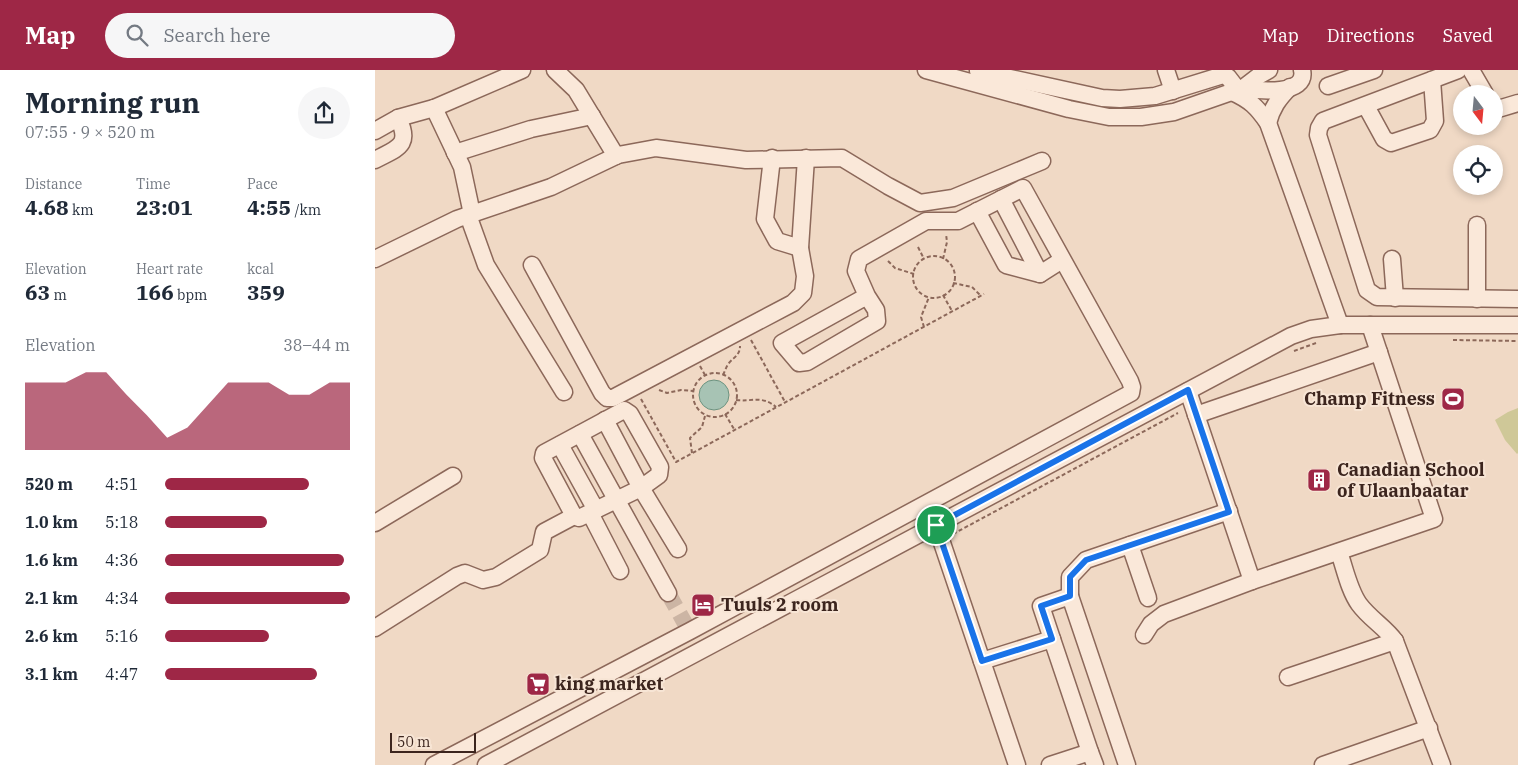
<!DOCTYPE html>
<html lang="en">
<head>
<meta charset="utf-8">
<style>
  body { margin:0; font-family:"IBM Plex Serif",serif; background:#f6f6f7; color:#1f2937; height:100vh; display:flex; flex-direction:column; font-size:19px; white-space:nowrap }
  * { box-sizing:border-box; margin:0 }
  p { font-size:16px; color:#747a83 }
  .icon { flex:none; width:28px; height:28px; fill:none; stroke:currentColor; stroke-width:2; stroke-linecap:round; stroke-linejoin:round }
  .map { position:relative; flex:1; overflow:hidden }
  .sheet { display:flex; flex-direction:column; background:#fff; width:375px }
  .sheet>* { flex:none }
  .needle { width:32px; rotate:164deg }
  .tools { position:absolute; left:1078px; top:15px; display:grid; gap:10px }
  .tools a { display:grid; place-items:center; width:50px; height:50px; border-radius:50%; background:#fff; box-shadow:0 2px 8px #0003; font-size:25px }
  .scale { position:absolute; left:15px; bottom:12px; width:86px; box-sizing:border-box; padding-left:5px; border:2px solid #3c251e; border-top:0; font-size:14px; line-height:18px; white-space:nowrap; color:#3c251e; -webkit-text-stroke:4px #f7e5d5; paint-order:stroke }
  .pin { position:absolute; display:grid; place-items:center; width:42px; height:42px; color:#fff; margin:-21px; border:2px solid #fff; border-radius:50%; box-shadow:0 1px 5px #0007 }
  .round { display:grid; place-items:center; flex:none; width:52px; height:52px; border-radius:26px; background:#f6f6f7 }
  .head { display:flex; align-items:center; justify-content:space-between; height:85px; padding:0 25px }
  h1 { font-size:28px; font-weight:700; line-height:38px }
  .stats { display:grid; grid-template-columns:repeat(3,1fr); gap:8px; height:85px; padding:5px 25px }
  .stats div { display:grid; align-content:center }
  .stats b { font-size:21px; font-weight:700 }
  .stats small { font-size:14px; font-weight:400 }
  .stats p { font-size:14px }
  .chart { height:140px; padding:10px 25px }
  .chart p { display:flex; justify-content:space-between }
  .chart svg { width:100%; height:90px; margin-top:5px; fill:#9e2746; opacity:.7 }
  ul { padding:0 25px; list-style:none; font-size:16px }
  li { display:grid; grid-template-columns:80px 60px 1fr; align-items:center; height:38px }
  li i { height:12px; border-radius:6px; background:#9e2746 }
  header { display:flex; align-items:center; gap:30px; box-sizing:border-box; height:70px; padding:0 25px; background:#9e2746; color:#fff }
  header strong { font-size:24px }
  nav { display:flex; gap:28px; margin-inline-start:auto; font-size:18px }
  .search { width:350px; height:45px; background:#f6f6f7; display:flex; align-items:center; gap:12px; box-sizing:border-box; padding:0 18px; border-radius:28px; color:#747a83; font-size:19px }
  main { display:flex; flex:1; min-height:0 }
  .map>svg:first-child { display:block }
  .green { fill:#cfc898 }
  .water { fill:#a7c3b4; stroke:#6d9380 }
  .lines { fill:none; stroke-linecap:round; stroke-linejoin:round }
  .minor-tunnel { stroke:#ccb5a4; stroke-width:16; stroke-dasharray:16 8; stroke-linecap:butt }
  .minor-casing { stroke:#8c685a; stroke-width:19 }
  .path { stroke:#8c685a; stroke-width:2; stroke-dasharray:4 2.5; stroke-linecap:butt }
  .minor { stroke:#fae8d9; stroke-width:16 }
  .route-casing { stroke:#fff; stroke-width:10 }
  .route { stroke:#1a73e8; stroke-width:6 }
  .labels { text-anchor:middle; stroke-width:4; stroke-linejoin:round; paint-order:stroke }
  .poi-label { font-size:18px; font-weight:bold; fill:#3c251e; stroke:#f7e5d5; text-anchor:start }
</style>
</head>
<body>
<header>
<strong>Map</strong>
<div class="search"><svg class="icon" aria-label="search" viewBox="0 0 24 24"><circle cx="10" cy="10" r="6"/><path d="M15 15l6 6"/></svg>Search here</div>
<nav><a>Map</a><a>Directions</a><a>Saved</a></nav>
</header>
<main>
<section class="sheet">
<div class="head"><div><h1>Morning run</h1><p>07:55 · 9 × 520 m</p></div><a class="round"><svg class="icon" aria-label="share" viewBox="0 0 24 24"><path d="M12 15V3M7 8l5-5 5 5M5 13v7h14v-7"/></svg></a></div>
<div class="stats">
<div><p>Distance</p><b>4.68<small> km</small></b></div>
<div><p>Time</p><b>23:01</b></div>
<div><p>Pace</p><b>4:55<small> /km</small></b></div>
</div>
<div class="stats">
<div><p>Elevation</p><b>63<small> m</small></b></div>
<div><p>Heart rate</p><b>166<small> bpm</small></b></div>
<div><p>kcal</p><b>359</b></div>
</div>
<div class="chart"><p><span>Elevation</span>38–44 m</p>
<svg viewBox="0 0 160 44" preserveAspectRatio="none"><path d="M0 44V11L10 11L20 11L30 6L40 6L50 17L60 27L70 38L80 33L90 22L100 11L110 11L120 11L130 17L140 17L150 11L160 11V44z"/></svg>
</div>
<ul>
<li><b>520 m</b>4:51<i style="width:78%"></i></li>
<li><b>1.0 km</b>5:18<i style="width:55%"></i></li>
<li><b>1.6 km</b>4:36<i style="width:97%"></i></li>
<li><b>2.1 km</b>4:34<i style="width:100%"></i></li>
<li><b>2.6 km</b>5:16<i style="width:56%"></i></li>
<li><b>3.1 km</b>4:47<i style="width:82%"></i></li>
</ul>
</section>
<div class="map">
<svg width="1143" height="695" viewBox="0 0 1143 695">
  <rect width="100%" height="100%" fill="#f0d9c5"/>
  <polygon class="green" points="1143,338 1143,383 1142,384 1130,370 1120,350 1133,342"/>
  <circle class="water" cx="339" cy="325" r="15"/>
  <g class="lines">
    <polyline class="minor-tunnel" points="293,523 312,557"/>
    <g class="minor-casing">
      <g id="minor">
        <polyline points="180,0 201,20 241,86"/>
        <polyline points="551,0 694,39 734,47 766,47 799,42 868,18 885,5 894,0"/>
        <polyline points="791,0 798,21"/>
        <polyline points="1083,0 948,51 944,58 943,65 992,220 1002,227 1143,229"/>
        <polyline points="1096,0 1110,24"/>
        <polyline points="603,1 727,28 745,29 780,26 848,5 853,7 863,20"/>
        <polyline points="953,16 999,0"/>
        <path d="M868 18C883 21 933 26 927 0"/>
        <path d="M857 22C875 30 882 37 893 53L965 255"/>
        <polyline points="991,36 1009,69 1016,73 1055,60 1060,51 1057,10"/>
        <polyline points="1119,37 1123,39 1143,33"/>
        <polyline points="59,38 87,97 97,144"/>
        <path d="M893 53C897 38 903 29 915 17"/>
        <polyline points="0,61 23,48 59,38 147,0"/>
        <polyline points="80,83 156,59 217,46"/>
        <polyline points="397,88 390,149 402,171 425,178"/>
        <path d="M0 90C22 78 37 76 23 48"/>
        <polyline points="626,129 665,204"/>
        <polyline points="602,141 631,195 665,204 687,190"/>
        <polyline points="93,145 111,195 189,322"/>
        <polyline points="1102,155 1102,229"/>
        <polyline points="0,189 82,149 176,117 243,85 281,78 371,90 467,88 513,116 545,133 578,128 667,91"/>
        <polyline points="1017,189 1020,228"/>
        <polyline points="157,195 227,323 232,328 238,328 418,233 428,223 430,206 425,178 431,88"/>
        <polyline points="813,321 877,511 1059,449 995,255"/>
        <polygon points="249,340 255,344 285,397 284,405 266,418 204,448 199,446 168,388 169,383"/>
        <polyline points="821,345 1004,282"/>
        <polyline points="230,350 266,418 303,479"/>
        <polyline points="205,364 293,523"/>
        <polyline points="185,375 221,440"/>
        <polyline points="215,443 245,501"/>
        <polyline points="0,453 78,406"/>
        <polyline points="561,455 642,695"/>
        <polyline points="755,475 773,528"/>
        <path d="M964 482C970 499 974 520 984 534 995 549 1010 557 1020 571L1067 695"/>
        <polyline points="695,526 695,507 711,490 854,441"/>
        <polyline points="0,558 82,506 90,503 108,510 121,507 165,480 169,462 199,446"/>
        <polyline points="769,565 776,554 789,544 877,511"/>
        <polyline points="677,569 715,682"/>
        <polyline points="607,591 677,569 666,536 695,526 752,695"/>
        <polyline points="913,607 1020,571"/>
        <polyline points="59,695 315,561 756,323 757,317 755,311 648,118 583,151 551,151 484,189 481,201 492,226 407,273 424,293 432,292 502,251 501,240 492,226"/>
        <polyline points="111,695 916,266 936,259 965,255 1143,255"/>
        <polyline points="675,695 715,682 720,695"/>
        <polyline points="948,695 1054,658"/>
      </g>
    </g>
    <g class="path">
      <polyline points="543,177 549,189"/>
      <circle cx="559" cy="207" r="21"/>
      <polyline points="568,189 572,172 571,164"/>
      <polyline points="513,191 520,198 539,204"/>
      <polyline points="578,213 597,217 606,226"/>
      <polyline points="568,225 577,241"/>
      <polyline points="549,257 546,247 554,227"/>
      <polyline points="376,270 410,332"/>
      <polyline points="1078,270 1143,271"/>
      <polyline points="919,281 941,273"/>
      <polyline points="325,296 330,305"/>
      <circle cx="340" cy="325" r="22"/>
      <path d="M348 305C350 301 351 297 354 293 359 287 365 285 365 276"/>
      <polyline points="284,320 292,323 306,320 318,321"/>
      <polyline points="266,329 301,392 609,224"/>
      <path d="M361 330C377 332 387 325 401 337"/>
      <polyline points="350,344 359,359"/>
      <polyline points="317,383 315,368 327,357 330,346"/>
      <polyline points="578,464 803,343"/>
    </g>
    <use href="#minor" class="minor"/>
  </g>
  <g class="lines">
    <g class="route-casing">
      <polygon id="route" points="813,320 854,442 711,490 695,507 695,526 666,536 677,569 607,591 561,455"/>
    </g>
    <use href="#route" class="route"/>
  </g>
  <defs>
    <g id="stadium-square" transform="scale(1.25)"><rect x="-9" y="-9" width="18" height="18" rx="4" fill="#9e2746" stroke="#f7e5d5"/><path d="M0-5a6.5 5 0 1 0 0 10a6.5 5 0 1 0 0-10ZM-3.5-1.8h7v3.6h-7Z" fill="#fff"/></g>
    <g id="building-square" transform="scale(1.25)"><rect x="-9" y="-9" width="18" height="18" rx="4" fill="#9e2746" stroke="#f7e5d5"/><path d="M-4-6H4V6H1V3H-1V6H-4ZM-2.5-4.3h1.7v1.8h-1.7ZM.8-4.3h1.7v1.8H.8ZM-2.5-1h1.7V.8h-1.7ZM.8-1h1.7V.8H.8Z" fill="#fff"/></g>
    <g id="hotel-square" transform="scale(1.25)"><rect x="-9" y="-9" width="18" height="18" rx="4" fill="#9e2746" stroke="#f7e5d5"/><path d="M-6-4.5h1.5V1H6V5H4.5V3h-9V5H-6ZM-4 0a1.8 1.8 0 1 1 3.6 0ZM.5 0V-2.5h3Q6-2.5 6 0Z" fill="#fff"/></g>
    <g id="supermarket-square" transform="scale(1.25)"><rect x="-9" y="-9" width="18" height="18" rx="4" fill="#9e2746" stroke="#f7e5d5"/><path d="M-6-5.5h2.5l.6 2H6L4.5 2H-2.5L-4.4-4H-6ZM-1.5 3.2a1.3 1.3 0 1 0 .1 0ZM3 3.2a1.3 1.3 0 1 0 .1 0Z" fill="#fff"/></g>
  </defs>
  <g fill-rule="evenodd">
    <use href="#stadium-square" x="1078" y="329"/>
    <use href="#building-square" x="944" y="410"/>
    <use href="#hotel-square" x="328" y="535"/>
    <use href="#supermarket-square" x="163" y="614"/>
  </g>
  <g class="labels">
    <g class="poi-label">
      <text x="1060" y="335" text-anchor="end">Champ Fitness</text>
      <text x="962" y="406">Canadian School<tspan x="962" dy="21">of Ulaanbaatar</tspan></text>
      <text x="346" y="541">Tuuls 2 room</text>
      <text x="180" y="620">king market</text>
    </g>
  </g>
</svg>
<div class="tools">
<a><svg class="needle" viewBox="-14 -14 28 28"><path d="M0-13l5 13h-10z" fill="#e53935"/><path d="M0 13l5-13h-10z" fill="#747a83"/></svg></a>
<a><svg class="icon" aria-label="locate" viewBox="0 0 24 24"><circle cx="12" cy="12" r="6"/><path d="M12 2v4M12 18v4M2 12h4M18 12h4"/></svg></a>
</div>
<div class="scale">50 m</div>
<div class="pin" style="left:561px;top:455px;background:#1e9e55"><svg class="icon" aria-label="arrive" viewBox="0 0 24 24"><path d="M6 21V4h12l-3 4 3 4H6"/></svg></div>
</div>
</main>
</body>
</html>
